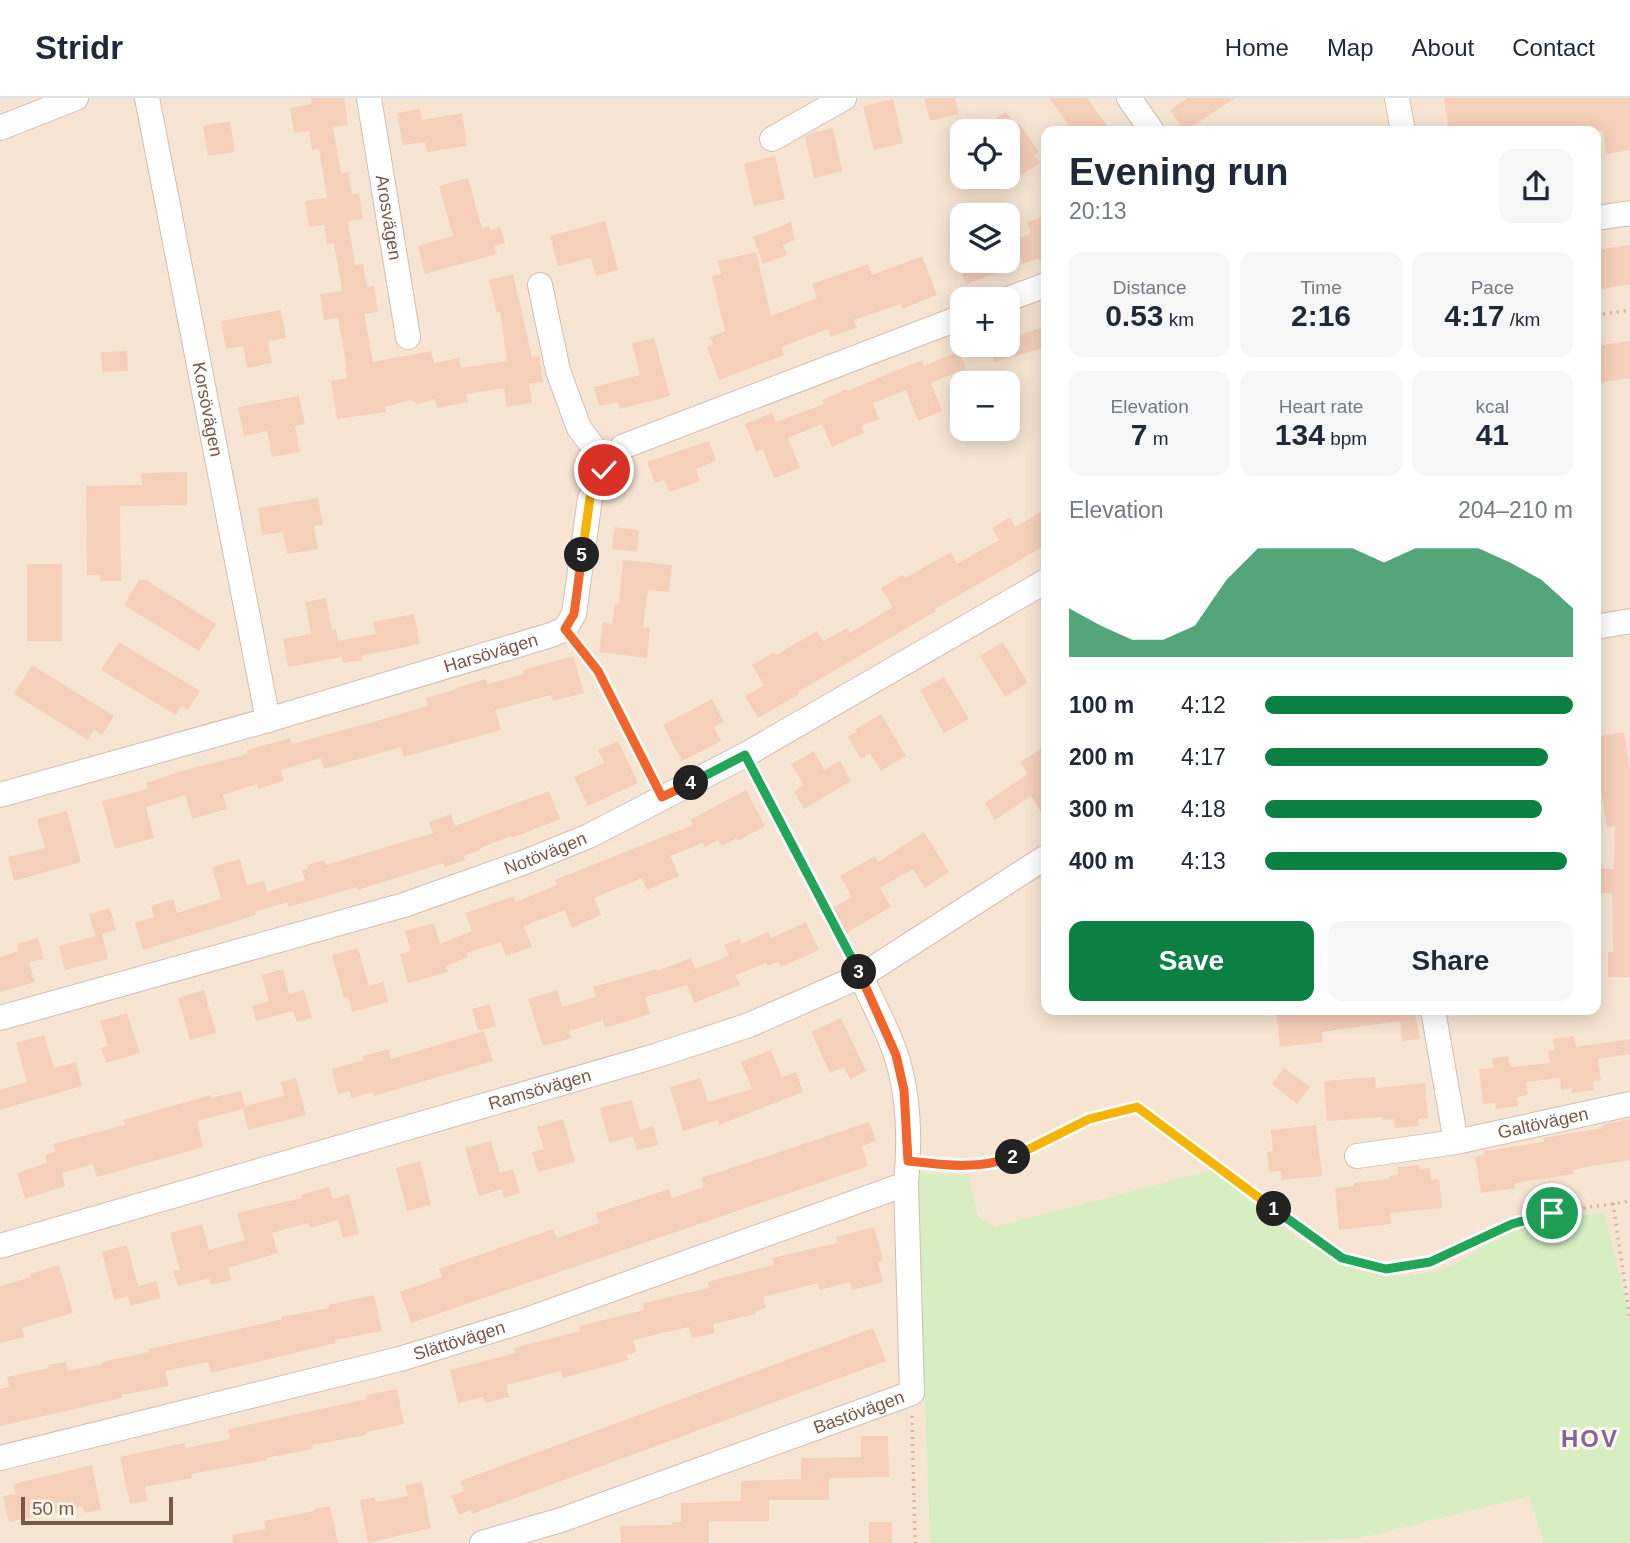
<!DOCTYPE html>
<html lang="en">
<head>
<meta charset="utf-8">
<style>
  body { margin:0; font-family:Arial,sans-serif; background:#f6f6f7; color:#1f2937; height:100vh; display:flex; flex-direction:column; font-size:26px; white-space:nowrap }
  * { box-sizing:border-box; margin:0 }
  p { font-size:23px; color:#747a83 }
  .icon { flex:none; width:38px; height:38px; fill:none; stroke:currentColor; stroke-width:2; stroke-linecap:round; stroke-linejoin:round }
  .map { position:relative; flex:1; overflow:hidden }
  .panel { position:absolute; left:1041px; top:28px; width:560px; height:889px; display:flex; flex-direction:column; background:#fff; border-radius:14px; box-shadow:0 4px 18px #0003 }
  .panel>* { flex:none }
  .tools { position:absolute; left:950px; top:21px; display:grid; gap:14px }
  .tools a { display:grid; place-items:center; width:70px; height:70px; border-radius:14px; background:#fff; box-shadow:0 4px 18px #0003; font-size:35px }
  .scale { position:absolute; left:21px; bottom:18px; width:152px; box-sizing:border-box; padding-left:7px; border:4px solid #7a5748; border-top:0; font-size:19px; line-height:24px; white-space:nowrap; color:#7a5748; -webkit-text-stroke:5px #fff7ee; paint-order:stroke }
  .pin { position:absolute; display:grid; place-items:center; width:60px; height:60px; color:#fff; margin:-30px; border:4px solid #fff; border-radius:50%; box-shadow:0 2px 7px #0007 }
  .km { position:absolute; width:35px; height:35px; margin:-18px; border-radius:50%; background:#222; color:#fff; font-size:19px; line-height:35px; text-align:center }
  .round { display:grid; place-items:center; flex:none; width:74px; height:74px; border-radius:14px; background:#f6f6f7 }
  .overview { display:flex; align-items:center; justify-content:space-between; height:119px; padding:0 28px }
  h1 { font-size:38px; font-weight:600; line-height:52px }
  .figures { display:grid; grid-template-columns:repeat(3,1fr); gap:10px; height:119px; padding:7px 28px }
  .figures div { display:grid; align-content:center; border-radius:14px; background:#f6f6f7; text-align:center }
  .figures b { font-size:30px; font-weight:600 }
  .figures small { font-size:19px; font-weight:400 }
  .figures p { font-size:19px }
  .chart { height:196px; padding:14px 28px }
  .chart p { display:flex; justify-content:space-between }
  .chart svg { width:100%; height:126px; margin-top:7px; fill:#0b8043; opacity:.7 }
  .button { display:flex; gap:14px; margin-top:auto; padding:14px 28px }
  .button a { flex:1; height:80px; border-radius:14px; background:#0b8043; color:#fff; font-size:28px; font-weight:600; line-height:80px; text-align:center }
  .button a+a { background:#f6f6f7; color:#1f2937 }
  ul { padding:0 28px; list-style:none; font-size:23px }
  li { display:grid; grid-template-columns:112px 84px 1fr; align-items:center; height:52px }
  li i { height:18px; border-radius:9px; background:#0b8043 }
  header { display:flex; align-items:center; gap:42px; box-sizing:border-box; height:98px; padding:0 35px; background:#fff; border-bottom:2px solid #e0e1e3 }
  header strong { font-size:33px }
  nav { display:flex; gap:38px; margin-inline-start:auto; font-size:24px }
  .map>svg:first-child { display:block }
  .residential { fill:#f7e5d3; fill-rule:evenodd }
  .green { fill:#d6eec2 }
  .building { fill:#f6cfbb }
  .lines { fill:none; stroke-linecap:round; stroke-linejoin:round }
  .minor-casing { stroke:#d4bcad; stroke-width:26 }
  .path { stroke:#dcb29d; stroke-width:3.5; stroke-dasharray:2 5; stroke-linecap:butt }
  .minor { stroke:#fff; stroke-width:24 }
  .split-1-casing { stroke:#fff; stroke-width:14 }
  .split-2-casing { stroke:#fff; stroke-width:14 }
  .split-3-casing { stroke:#fff; stroke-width:14 }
  .split-4-casing { stroke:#fff; stroke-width:14 }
  .split-5-casing { stroke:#fff; stroke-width:14 }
  .split-6-casing { stroke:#fff; stroke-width:14 }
  .split-1 { stroke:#22a559; stroke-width:9 }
  .split-2 { stroke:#f5b400; stroke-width:9 }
  .split-3 { stroke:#f0652b; stroke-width:9 }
  .split-4 { stroke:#22a559; stroke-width:9 }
  .split-5 { stroke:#f0652b; stroke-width:9 }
  .split-6 { stroke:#f5b400; stroke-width:9 }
  .labels { text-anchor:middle; stroke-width:6; stroke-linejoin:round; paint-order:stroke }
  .street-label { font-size:18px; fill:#7a5748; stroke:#fff7ee }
  .district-label { font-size:24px; font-weight:bold; letter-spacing:2px; fill:#87639e; stroke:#fff7ee }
</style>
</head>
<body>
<header>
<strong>Stridr</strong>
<nav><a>Home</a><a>Map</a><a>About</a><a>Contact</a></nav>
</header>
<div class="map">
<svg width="1630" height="1445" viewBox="0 0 1630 1445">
  <rect width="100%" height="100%" fill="#fef3e5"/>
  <path class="residential" d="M0 0H1630V1445H0ZM962 33H1008V79H962ZM1046 33H1596V912H1046ZM962 117H1008V163H962ZM962 201H1008V247H962ZM962 285H1008V331H962Z"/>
  <path class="green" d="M1213 1072C1281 1128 1362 1209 1457 1165 1476 1156 1491 1139 1509 1128 1521 1121 1586 1117 1604 1115L1630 1219V1445H1544L1529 1398 1360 1440 1253 1445H930L917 1075 968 1076 978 1119 995 1129Z"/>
  <g class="building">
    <polygon points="311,0 344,0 348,27 333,29 341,75 348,74 352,96 359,95 363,121 348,123 355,167 363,166 367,189 374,188 378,214 364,216 373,264 431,253 434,265 459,260 461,270 507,263 500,214 497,215 489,182 513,176 532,259 539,258 543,284 529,286 532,305 507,309 504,290 466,296 468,304 437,310 435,301 418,306 411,302 385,309 386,314 337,321 331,283 347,280 345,259 338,220 324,222 320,196 342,193 334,145 327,146 324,127 309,129 305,103 327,100 319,51 312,52 309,33 294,35 290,10 312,6"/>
    <polygon points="924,0 955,0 959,16 930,23"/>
    <polygon points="1049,0 1087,0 1111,33 1073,33"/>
    <polygon points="1187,0 1235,0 1185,33 1170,12"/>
    <polygon points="1444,0 1630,0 1630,52 1606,56 1603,33 1449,33"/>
    <polygon points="893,1 903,45 874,52 863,8"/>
    <polygon points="420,11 422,22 462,15 467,48 427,54 425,44 403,47 397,15"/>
    <polygon points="1006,14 1016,29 1020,26 1039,54 1034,57 1040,65 1008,86 1008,33 976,33"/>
    <polygon points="230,23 235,54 208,58 203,28"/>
    <polygon points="833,30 842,73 814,80 805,39 813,35"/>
    <polygon points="775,58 785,101 754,108 744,66"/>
    <polygon points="468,80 482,130 489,128 490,132 500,129 505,145 494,148 497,156 425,176 418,148 453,138 439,88"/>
    <polygon points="1046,118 1046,172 1044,173 1039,160 966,186 957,163 1019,163 1013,142 1031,136 1027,124"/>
    <polygon points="605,123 618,172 596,178 591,160 558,168 550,138"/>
    <polygon points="791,124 795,142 783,147 787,157 763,166 753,139"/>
    <polygon points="1630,147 1630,186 1596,192 1596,152"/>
    <polygon points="756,154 771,218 817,200 812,186 868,166 872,177 922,158 937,197 902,211 901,206 854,222 857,230 830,239 828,231 781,249 784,257 719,282 707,249 713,246 710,239 725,233 712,178 721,176 718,163"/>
    <polygon points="281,212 286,240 268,243 272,265 247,270 243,248 226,251 221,223"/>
    <polygon points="1046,228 1046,249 994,264 988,247 1008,247 1008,241"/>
    <polygon points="654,240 670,298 620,311 618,304 599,308 594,289 640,277 632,245"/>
    <polygon points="1630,243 1630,280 1596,285 1596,248"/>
    <polygon points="127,253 128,273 102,274 101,254"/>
    <polygon points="959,253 966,271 931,285 942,313 918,323 906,292 873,305 879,321 861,328 864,335 832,349 822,326 788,340 800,370 774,380 763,351 756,354 745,326 772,315 776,324 824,306 822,302 846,291 847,293 922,262 924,268"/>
    <polygon points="299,298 305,326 295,328 300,354 272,359 267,333 244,338 238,309"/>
    <polygon points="709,343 716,363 696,371 700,383 669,394 664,382 655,385 647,364"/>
    <polygon points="187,374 187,407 120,408 121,483 100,483 100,477 87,477 86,388 142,387 141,375"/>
    <polygon points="318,400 323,427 314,428 318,451 287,456 283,434 262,437 258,410"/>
    <polygon points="1046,411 1046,447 935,511 936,513 798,594 799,596 758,620 745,598 764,587 752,567 774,554 776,557 817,533 823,543 847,530 850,535 893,509 881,490 903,477 905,480 951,454 957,466 999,442 992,430 1010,419 1015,429"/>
    <polygon points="614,429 639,432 637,454 612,451"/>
    <polygon points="623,462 672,467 669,494 648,492 643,529 650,530 647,560 599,554 603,524 612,526 615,506 619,506"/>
    <rect x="27" y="466" width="35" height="77"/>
    <polygon points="139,482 146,482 216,526 199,553 124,507"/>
    <polygon points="326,500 332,532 336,531 338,543 376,536 373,524 414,516 420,546 361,558 362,562 343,565 342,559 288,569 283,541 311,536 305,504"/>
    <polygon points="119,544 200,593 188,612 181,608 176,617 101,572"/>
    <polygon points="1003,544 1028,585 1005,599 980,558"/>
    <polygon points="573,558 584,595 553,603 551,597 495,612 501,632 404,659 401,649 324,671 321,660 281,672 284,683 258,691 257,686 223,697 227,711 192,721 185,697 146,709 154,740 115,751 102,703 148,691 146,685 178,674 248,656 247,652 290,640 292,646 380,622 428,608 426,600 456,591 456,590 486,581 488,586 524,576 523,572"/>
    <polygon points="32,567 114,618 102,637 94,632 88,642 14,596"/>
    <polygon points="944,579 969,621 944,635 920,592"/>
    <polygon points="712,601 724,624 714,629 721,643 682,663 663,627"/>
    <polygon points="881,616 906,658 881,673 870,655 861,661 848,639 857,633 856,631"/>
    <polygon points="1624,634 1630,671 1630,879 1608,879 1608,854 1613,854 1612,795 1601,795 1601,771 1614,771 1615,728 1607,730 1596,660 1596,639"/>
    <polygon points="618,643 638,685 588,708 574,679 604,665 598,652"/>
    <polygon points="1046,648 1046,722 1031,698 995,722 985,705 1028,676 1020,664"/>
    <polygon points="814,653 824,672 840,663 851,683 804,711 794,694 804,687 791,666"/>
    <polygon points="746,692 765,728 738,743 737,740 722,748 718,742 705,749 703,745 670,758 679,778 647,792 642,780 594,800 601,817 572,830 565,812 524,828 532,849 506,858 501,844 466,855 468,859 446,868 448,874 408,885 400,856 411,853 405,833 434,825 440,846 472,833 465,815 514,798 516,804 557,787 555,782 693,727 690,722"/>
    <polygon points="549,693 560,721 512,740 511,738 480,750 480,752 464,758 465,762 445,769 443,765 358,792 357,789 289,809 287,804 255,814 256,817 143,852 135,825 154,819 151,808 173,801 177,815 221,801 212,769 240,761 247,787 264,783 267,794 305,782 302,772 308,771 307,767 324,762 326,767 433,735 429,724 451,716 455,728"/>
    <polygon points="67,713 81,764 14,783 8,759 45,750 37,721"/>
    <polygon points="924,734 949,774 925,790 913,771 880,790 891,809 846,835 832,810 852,799 840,778 875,758 878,764"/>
    <polygon points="110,810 116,832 102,836 108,861 65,872 59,848 95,838 89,816"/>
    <polygon points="806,824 819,852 781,869 778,864 768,868 766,865 736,877 740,887 694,905 687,887 645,899 650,916 605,930 603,922 569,933 572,940 543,948 528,901 557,892 562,909 596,899 593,889 657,871 657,873 691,860 695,871 729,858 724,847 740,841 742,846 768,834 771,840"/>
    <polygon points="38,840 44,861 29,864 35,884 0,894 0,859 19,853 17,846"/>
    <polygon points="358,850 369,888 383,884 388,904 352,914 348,899 344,900 332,857"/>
    <polygon points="283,871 289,896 304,892 312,920 297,924 293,913 256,923 252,908 269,903 262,877"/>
    <polygon points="204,892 216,935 190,942 178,900"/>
    <polygon points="490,906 496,928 478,933 472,911"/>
    <polygon points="1276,912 1414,912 1420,941 1402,943 1400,923 1322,934 1323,944 1280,949"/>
    <polygon points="127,915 140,955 106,965 101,950 108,948 100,923"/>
    <polygon points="841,920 866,973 850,981 844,969 830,975 811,934"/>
    <polygon points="484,933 493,963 374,998 373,994 351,1000 349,993 338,996 332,971 364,962 363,958 389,951 391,961"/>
    <polygon points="44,937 54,970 76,964 82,988 0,1012 0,992 27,984 16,945"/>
    <polygon points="1574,938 1576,949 1630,941 1630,956 1598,961 1601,982 1593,983 1594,992 1572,995 1572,990 1561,992 1560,980 1526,984 1528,997 1517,999 1518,1008 1496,1011 1495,1005 1483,1006 1479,971 1493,970 1492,960 1508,958 1510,967 1513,969 1550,965 1548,953 1555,952 1553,941"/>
    <polygon points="771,952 782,979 796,974 803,994 719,1027 718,1022 683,1033 670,989 700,980 708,1004 752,991 741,964"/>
    <polygon points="1284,970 1310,989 1297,1006 1272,986"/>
    <polygon points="1375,979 1376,990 1425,985 1428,1020 1418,1021 1419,1028 1395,1030 1394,1021 1383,1022 1383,1019 1327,1023 1324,983"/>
    <polygon points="296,980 306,1017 248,1032 243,1011 197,1023 203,1049 97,1079 93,1066 62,1075 65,1088 25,1101 17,1075 47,1065 45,1057 55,1054 53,1046 125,1027 123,1022 211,997 211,1000 241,993 245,1008 284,998 281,984"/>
    <polygon points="632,1002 640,1032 653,1028 658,1047 637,1052 633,1038 609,1045 600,1010"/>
    <polygon points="563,1021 575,1064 538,1074 532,1054 544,1051 537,1029"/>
    <polygon points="1630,1021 1630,1062 1586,1069 1573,1072 1574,1076 1527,1083 1514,1086 1515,1090 1481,1095 1475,1059 1484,1057 1484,1053 1544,1044 1543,1040 1603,1030 1602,1027"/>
    <polygon points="869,1024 876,1043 862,1048 868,1068 411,1225 400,1194 442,1179 439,1171 553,1131 557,1140 599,1125 596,1115 669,1091 672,1100 704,1089 701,1080"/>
    <polygon points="1316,1027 1322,1078 1281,1082 1281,1073 1269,1074 1267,1054 1273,1053 1271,1032"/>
    <polygon points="491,1043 500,1075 513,1071 520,1095 504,1100 502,1091 479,1098 465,1050"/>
    <polygon points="420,1063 431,1107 407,1113 396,1070"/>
    <polygon points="1419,1067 1419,1071 1430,1070 1431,1082 1439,1081 1442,1110 1390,1115 1391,1126 1339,1132 1335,1090 1354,1088 1354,1085 1389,1081 1389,1078 1398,1077 1397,1069"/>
    <polygon points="329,1089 333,1101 349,1096 359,1136 343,1140 338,1122 310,1130 308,1125 272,1135 278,1155 228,1170 231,1182 211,1187 209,1180 178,1188 173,1173 180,1172 170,1135 202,1126 209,1152 245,1142 237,1115 302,1100 301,1097"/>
    <polygon points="874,1129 883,1162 878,1164 883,1184 852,1192 850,1184 820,1192 818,1185 763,1199 766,1210 755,1213 756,1216 713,1226 715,1235 692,1240 689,1229 633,1242 636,1254 626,1257 628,1262 563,1280 561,1273 506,1287 509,1299 485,1305 483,1299 458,1305 450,1272 516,1255 514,1250 580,1233 579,1228 644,1212 643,1205 709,1190 707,1184 774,1167 772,1160 837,1145 836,1139"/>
    <polygon points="127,1147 138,1188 156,1183 161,1200 130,1208 128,1198 114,1202 102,1154"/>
    <polygon points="59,1167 73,1215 22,1230 25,1239 0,1245 0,1188 31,1179 30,1176"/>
    <polygon points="374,1197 382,1233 335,1242 336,1245 211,1275 208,1264 165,1273 169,1288 122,1297 122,1300 0,1328 0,1291 9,1289 7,1279 49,1270 48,1267 66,1264 68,1273 102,1266 102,1264 149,1254 148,1251 222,1235 282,1221 281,1219 329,1210 328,1207"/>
    <polygon points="873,1230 886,1263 472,1416 471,1412 459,1417 451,1398 464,1393 460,1383"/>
    <polygon points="397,1291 404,1326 367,1334 367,1337 312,1347 313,1351 266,1360 267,1362 191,1376 192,1380 145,1389 148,1403 130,1406 120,1359 184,1345 186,1350 230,1341 228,1331 367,1301 366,1297"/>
    <polygon points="861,1338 888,1338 889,1379 829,1380 829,1402 769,1402 769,1423 709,1423 709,1445 621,1445 620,1428 672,1427 672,1424 681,1424 681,1405 741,1403 741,1383 801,1381 801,1360 861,1359"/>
    <polygon points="92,1367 101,1412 84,1415 83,1409 9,1424 3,1398 16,1396 14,1386"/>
    <polygon points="422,1384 431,1430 368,1445 360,1402 375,1399 376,1404 408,1398 406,1387"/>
    <polygon points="330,1408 338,1445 233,1445 232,1437 266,1431 264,1423 314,1413 314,1411"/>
    <rect x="869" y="1424" width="23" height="21"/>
  </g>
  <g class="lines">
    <g class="minor-casing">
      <g id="minor">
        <path id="s1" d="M147 0 268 622"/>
        <path id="s2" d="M369 0 408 239"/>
        <polyline points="1129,0 1152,33"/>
        <polyline points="1397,0 1403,33"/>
        <polyline points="0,30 76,0"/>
        <polyline points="772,41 844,0"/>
        <polyline points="1596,120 1630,115"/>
        <polyline points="540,187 558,273 579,330 607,367"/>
        <polyline points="1008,201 1046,187"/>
        <polyline points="1596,529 1630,523"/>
        <path id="s3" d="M0 697 268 622 551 537 565 531 574 516 590 400 604 372 622 349 962 219"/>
        <polyline points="1433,912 1456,1044"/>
        <path id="s4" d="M0 920 404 807 525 764 589 738 745 657 1046 483"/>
        <path id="s5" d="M1357 1058 1456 1044 1630 1006"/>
        <path id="s6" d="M0 1148 655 958 749 927 861 878 1046 759"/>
        <path id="s7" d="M0 1360 400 1261 526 1222 906 1086"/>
        <path id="s8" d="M482 1445 561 1422 912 1295 906 1086C910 1045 909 997 896 957 887 930 872 904 861 878"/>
      </g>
    </g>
    <g class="path">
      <polyline points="1596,217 1630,212"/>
      <polyline points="579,549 598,573 653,682"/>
      <polyline points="754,675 852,860"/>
      <polyline points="929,1065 962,1069 994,1066 1027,1053 1089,1021 1137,1009 1342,1160 1386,1171 1430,1164 1512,1126 1552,1115 1630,1103"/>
      <polyline points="1613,1105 1630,1222"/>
      <polyline points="912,1318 915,1445"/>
    </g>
    <use href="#minor" class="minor"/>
  </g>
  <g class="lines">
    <g class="split-1-casing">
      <polyline id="split-1" points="1274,1111 1342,1160 1386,1171 1430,1164 1512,1126 1552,1115"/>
    </g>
    <g class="split-2-casing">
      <polyline id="split-2" points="1013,1059 1089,1021 1137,1009 1274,1111"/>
    </g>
    <g class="split-3-casing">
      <path id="split-3" d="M859 874 896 957 904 992 908 1063C944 1067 978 1072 1013 1059"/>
    </g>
    <g class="split-4-casing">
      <polyline id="split-4" points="691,685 745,657 859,874"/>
    </g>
    <g class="split-5-casing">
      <polyline id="split-5" points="582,457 574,516 565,531 598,573 662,699 691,685"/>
    </g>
    <g class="split-6-casing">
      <polyline id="split-6" points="582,457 590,400 604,372"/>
    </g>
    <use href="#split-1" class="split-1"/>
    <use href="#split-2" class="split-2"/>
    <use href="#split-3" class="split-3"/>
    <use href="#split-4" class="split-4"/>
    <use href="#split-5" class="split-5"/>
    <use href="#split-6" class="split-6"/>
  </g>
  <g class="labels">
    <g class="street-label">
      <text dy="6" stroke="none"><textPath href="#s2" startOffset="121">Arosvägen</textPath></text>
      <text dy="6" stroke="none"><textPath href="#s1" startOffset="317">Korsövägen</textPath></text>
      <text dy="6" stroke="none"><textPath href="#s3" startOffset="511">Harsövägen</textPath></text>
      <text dy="6" stroke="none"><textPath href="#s4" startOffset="570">Notövägen</textPath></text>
      <text dy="6" stroke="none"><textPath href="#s6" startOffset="562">Ramsövägen</textPath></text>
      <text dy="6" stroke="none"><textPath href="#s5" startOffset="189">Galtövägen</textPath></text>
      <text dy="6" stroke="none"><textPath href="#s7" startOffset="474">Slättövägen</textPath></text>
      <text dy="6" stroke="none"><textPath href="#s8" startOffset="399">Bastövägen</textPath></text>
    </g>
    <g class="district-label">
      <text x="1590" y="1349">HOV</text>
    </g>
  </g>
</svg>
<div class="tools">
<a><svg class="icon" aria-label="locate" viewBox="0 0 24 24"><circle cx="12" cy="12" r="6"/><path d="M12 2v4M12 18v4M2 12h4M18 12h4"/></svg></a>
<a><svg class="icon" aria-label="layers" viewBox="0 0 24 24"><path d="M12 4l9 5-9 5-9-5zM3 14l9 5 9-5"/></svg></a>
<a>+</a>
<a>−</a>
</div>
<div class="scale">50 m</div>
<div class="pin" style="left:1552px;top:1115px;background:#1e9e55"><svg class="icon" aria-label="arrive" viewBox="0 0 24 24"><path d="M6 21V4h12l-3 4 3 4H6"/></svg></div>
<div class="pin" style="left:604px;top:372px;background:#d93025"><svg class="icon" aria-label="check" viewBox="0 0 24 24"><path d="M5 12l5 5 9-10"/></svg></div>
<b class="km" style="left:1274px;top:1111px">1</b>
<b class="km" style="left:1013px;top:1059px">2</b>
<b class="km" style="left:859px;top:874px">3</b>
<b class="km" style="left:691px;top:685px">4</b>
<b class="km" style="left:582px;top:457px">5</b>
<section class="panel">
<div class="overview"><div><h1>Evening run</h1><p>20:13</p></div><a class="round"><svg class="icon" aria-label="share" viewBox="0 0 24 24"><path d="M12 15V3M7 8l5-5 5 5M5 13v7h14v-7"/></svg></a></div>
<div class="figures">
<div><p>Distance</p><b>0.53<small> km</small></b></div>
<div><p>Time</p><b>2:16</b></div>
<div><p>Pace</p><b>4:17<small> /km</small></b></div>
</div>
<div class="figures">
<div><p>Elevation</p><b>7<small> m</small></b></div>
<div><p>Heart rate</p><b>134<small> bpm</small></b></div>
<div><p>kcal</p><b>41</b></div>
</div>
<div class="chart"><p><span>Elevation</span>204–210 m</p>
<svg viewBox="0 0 160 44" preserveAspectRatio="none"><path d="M0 44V27L10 33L20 38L30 38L40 33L50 17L60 6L70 6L80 6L90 6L100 11L110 6L120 6L130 6L140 11L150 17L160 27V44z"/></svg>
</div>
<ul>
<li><b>100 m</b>4:12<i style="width:100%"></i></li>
<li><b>200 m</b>4:17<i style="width:92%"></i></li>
<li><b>300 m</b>4:18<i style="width:90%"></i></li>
<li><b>400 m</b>4:13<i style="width:98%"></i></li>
</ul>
<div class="button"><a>Save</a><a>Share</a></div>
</section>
</div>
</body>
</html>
